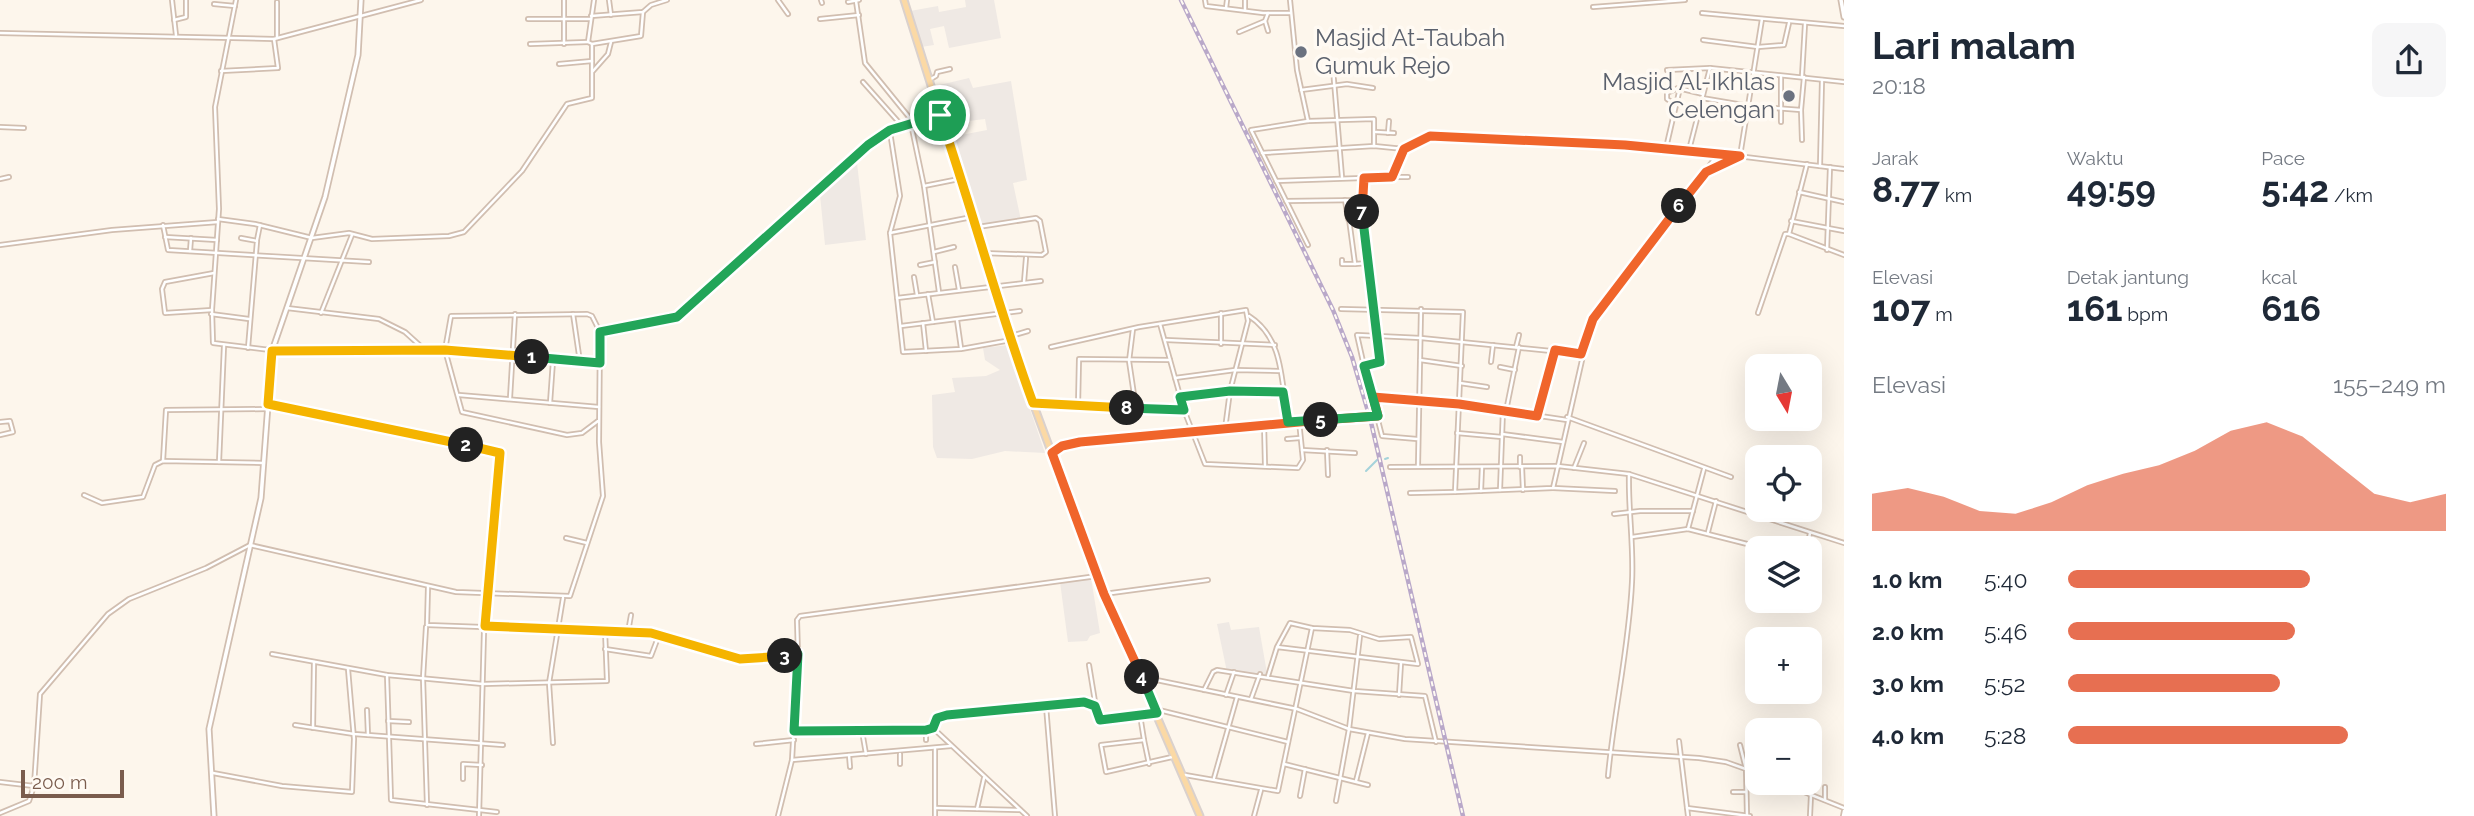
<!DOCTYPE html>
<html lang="id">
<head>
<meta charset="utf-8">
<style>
  body { margin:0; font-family:Raleway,sans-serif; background:#f6f6f7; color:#1f2937; height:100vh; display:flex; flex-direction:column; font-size:26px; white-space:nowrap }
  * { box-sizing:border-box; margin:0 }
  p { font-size:23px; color:#747a83 }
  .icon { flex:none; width:38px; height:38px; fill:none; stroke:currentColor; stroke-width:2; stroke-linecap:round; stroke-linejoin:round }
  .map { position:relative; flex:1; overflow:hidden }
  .drawer { display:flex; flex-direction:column; background:#fff; width:630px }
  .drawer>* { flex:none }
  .needle { width:46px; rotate:170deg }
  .controls { position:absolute; left:1745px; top:354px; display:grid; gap:14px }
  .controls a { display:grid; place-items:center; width:77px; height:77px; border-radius:14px; background:#fff; box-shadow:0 7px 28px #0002; font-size:35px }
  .scale { position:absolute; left:21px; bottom:18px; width:103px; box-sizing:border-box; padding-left:7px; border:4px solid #7a5c4d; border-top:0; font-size:19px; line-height:24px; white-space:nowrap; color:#7a5c4d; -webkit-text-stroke:5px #fffaf3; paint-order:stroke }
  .pin { position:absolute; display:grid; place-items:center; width:60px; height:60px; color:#fff; margin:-30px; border:4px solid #fff; border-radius:50%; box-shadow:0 2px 7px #0007 }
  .km { position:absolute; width:35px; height:35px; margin:-18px; border-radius:50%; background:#222; color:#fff; font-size:19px; line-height:35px; text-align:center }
  .round { display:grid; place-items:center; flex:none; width:74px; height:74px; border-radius:14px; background:#f6f6f7 }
  .overview { display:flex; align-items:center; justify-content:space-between; height:119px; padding:0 28px }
  h1 { font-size:38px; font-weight:700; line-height:52px }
  .metrics { display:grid; grid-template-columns:repeat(3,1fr); gap:10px; height:119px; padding:7px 28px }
  .metrics div { display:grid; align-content:center }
  .metrics b { font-size:35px; font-weight:700 }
  .metrics small { font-size:19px; font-weight:400 }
  .metrics p { font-size:19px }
  .chart { height:196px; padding:14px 28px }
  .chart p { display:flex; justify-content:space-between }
  .chart svg { width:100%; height:126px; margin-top:7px; fill:#e76f51; opacity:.7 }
  ul { padding:0 28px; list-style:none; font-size:23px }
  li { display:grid; grid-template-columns:112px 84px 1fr; align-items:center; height:52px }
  li i { height:18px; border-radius:9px; background:#e76f51 }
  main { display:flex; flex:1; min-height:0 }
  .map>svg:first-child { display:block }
  .industrial { fill:#efe9e4 }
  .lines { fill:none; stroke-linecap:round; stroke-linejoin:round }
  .stream { stroke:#a5d3da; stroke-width:2 }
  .minor-casing { stroke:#d1beb0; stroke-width:6 }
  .tertiary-casing { stroke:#d1beb0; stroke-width:7 }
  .primary-casing { stroke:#dad1cd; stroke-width:9 }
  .minor { stroke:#fff; stroke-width:2.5 }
  .tertiary { stroke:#fff; stroke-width:3.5 }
  .primary { stroke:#fbd9a5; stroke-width:5 }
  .rail-casing { stroke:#b9a8c9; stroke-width:4.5 }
  .rail { stroke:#fffaf3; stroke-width:2; stroke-dasharray:5; stroke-linecap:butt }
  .split-1-casing { stroke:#fff; stroke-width:14 }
  .split-2-casing { stroke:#fff; stroke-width:14 }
  .split-3-casing { stroke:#fff; stroke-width:14 }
  .split-4-casing { stroke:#fff; stroke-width:14 }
  .split-5-casing { stroke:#fff; stroke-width:14 }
  .split-6-casing { stroke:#fff; stroke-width:14 }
  .split-7-casing { stroke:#fff; stroke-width:14 }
  .split-8-casing { stroke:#fff; stroke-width:14 }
  .split-9-casing { stroke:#fff; stroke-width:14 }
  .split-1 { stroke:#22a559; stroke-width:9 }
  .split-2 { stroke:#f5b400; stroke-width:9 }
  .split-3 { stroke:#f5b400; stroke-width:9 }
  .split-4 { stroke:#22a559; stroke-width:9 }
  .split-5 { stroke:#f0652b; stroke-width:9 }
  .split-6 { stroke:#f0652b; stroke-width:9 }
  .split-7 { stroke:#f0652b; stroke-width:9 }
  .split-8 { stroke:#22a559; stroke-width:9 }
  .split-9 { stroke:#f5b400; stroke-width:9 }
  .worship-dot { fill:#6b7280; stroke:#fffaf3; stroke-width:2.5 }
  .labels { text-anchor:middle; stroke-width:7; stroke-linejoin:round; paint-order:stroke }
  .worship-label { font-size:24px; fill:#5b616d; stroke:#fffaf3; text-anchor:start }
</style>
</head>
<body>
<main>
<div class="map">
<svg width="1844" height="816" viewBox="0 0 1844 816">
  <rect width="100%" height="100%" fill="#fdf6ec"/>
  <g class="industrial">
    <polygon points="965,0 994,0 1001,38 949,48 944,26 930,29 934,45 921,47 910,11 938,6 939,12 966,7"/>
    <polygon points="969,78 973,88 1011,81 1027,180 1013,183 1021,220 974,225 951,137 987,130 985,119 943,124 931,87"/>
    <polygon points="857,163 866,240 825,245 820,195"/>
    <polygon points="1008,345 1045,453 1005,451 972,459 937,458 933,447 932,395 955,392 952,378 986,376 1000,370 985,360 983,348"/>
    <polygon points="1091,578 1100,633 1090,636 1087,641 1068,642 1060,582"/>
    <polygon points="1229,622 1231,630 1259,627 1268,679 1227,672 1217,624"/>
  </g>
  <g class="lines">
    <g class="stream">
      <polyline points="1385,459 1388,458"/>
      <polyline points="1366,471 1377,460"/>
    </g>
    <g class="minor-casing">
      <g id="minor">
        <polyline points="172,0 176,35"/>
        <polyline points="236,0 215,107 219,209 212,310 213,343 294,353 445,350 600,363"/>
        <polyline points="609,0 611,15"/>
        <polyline points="778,0 788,14"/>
        <polyline points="821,0 822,3"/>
        <polyline points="1205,0 1206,6 1263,13 1290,13"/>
        <polyline points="1290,0 1297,70 1308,121"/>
        <polyline points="856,1 865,63 913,122"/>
        <polyline points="848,2 859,0"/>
        <polyline points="214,4 235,6"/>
        <polyline points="1593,7 1685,0"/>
        <polyline points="1226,8 1227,0"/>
        <polyline points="1245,10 1245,0"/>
        <polyline points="1702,13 1844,26"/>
        <polyline points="591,16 643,12 651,5 667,0"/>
        <polyline points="528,19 590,19"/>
        <polyline points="820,19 859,15"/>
        <polyline points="174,20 186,17 186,0"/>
        <polyline points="1265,21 1268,31"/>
        <polyline points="1239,32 1265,21 1268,13"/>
        <polyline points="0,33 274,39 421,0"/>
        <polyline points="277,38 277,2"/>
        <polyline points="1703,40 1758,47 1784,45 1789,23"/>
        <polyline points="530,44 588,42"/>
        <polyline points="564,44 564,0"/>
        <polyline points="592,44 641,36 643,12"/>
        <polyline points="559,64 592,61"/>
        <polyline points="1333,69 1342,177"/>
        <polyline points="1667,70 1710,68 1844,82"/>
        <polyline points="221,71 278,68 274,39"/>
        <polyline points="593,71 608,54 611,42"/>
        <polyline points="1802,76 1805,24"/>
        <polyline points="1781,77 1781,122"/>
        <polyline points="931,79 936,76 937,72 950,69"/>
        <polyline points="863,82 903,127"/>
        <polyline points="1301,90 1347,84 1373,88"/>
        <polyline points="1702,98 1749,106 1801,110 1804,77"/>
        <polyline points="1676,105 1680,88"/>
        <polyline points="1801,110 1802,140"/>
        <polyline points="911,124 924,186 939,292"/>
        <polyline points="0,127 24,128"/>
        <polyline points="890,132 900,196 890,233 903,352 961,349 1011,340"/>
        <polyline points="1376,132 1394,133"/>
        <polyline points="1388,133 1389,121"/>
        <polyline points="1666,148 1676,105 1667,99 1667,93 1678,88 1703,94"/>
        <polyline points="1689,150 1710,68"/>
        <polyline points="1262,153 1374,146 1404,149"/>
        <polyline points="1807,164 1789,234 1844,255"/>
        <polyline points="1820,166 1822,80"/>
        <polyline points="1707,171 1740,156 1762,19"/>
        <polyline points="1394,177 1408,177"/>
        <polyline points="0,179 9,177"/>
        <polyline points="1276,181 1392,177 1404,149 1434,136 1689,150 1844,169"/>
        <polyline points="924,186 959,179"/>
        <polyline points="1799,192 1844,202"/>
        <polyline points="1345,200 1348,219 1362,217"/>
        <polyline points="1362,200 1364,179"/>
        <polyline points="1286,201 1362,200 1380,361 1364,366 1382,436 1417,439"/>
        <polyline points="218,219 255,224 312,238 349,233 372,239 449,236 464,232 522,171 567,104 592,98 592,44 588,42 594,0"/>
        <polyline points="1349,219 1355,264 1368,263"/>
        <polyline points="1791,221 1844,231"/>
        <polyline points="163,225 168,250 369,262"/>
        <polyline points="978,227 1036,218 1040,221 1046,252 1042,255 983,253"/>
        <polyline points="890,233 972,217"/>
        <polyline points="165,237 217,240"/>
        <polyline points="241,238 257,241 248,348"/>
        <polyline points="257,240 260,225"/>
        <polyline points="0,245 112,230 218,222"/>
        <polyline points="1308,245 1251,130 1308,121 1374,119 1374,146"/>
        <polyline points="1827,250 1830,167"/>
        <polyline points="190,251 191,238"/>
        <polyline points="934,252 954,247"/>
        <polyline points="1342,260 1342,264 1355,264"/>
        <polyline points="920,265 935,262"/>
        <polyline points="955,267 959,290"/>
        <polyline points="914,277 917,295"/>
        <polyline points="1024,282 1026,258"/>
        <polyline points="928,294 933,322"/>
        <polyline points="897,298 1041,281"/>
        <polyline points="287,308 379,319 405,332 426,351"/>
        <polyline points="1341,309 1463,312 1455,492 1553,488 1590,325 1718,154"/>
        <polyline points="212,310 165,313 162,289 165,282 214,273"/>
        <polyline points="321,313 352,235"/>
        <polyline points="1758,313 1785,234 1789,234"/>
        <polyline points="211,314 249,319"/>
        <polyline points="573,314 580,362"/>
        <path d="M1249 316C1285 339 1281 384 1288 422"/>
        <polyline points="957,320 961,348"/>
        <polyline points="923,323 926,351"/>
        <polyline points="1160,324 1184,410 1205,464 1298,468 1303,460 1299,421"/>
        <polyline points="901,326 1020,311"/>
        <polyline points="1133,329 1129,361 1136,408"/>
        <polyline points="601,332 677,317 868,145 890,130 940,115"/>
        <polyline points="1011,336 1028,331"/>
        <polyline points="1166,340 1275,345"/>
        <polyline points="1221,344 1221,313"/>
        <polyline points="1051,347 1139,327 1246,310 1248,321 1230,391 1225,429"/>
        <polyline points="1516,347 1519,335"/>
        <polyline points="1420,360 1462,366"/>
        <polyline points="1491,362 1493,345"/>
        <polyline points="1364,366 1357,335 1421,338 1581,354"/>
        <polyline points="1500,367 1515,370"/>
        <polyline points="1175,378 1235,370 1279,371"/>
        <polyline points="1460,383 1487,387"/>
        <polyline points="459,395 599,407"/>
        <polyline points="1181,397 1230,391 1283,392"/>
        <polyline points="1373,397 1459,404 1567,420"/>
        <polyline points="510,398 515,314"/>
        <polyline points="550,403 553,361"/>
        <polyline points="1034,403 1184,410"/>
        <polyline points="268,404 500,451 485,595 479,816"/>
        <polyline points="1078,406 1079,359 1170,360"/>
        <polyline points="1506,411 1519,347"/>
        <polyline points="1537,415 1554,350"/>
        <polyline points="1567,417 1731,477"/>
        <polyline points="0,422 10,421 13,432 0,435"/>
        <polyline points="1264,423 1265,465"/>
        <polyline points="1457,433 1502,437"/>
        <polyline points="1502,434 1563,442"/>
        <polyline points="1287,439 1300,438"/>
        <polyline points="1302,450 1355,453"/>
        <polyline points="1327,450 1328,475"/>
        <polyline points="1053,453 1062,446 1080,442 1378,416"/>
        <polyline points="163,461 166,410 268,409"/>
        <polyline points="219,462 224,346"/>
        <polyline points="1418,466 1421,309"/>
        <polyline points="1390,467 1558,466 1629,474 1844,543"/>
        <polyline points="1520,467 1520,457"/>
        <polyline points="1522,467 1523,490"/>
        <polyline points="1574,468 1584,443"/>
        <polyline points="1553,488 1615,491"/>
        <polyline points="1500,490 1503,410"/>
        <polyline points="1481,491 1482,467"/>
        <polyline points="1410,493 1455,492"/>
        <polyline points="84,495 102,503 143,497 155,465 163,461 264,463"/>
        <polyline points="1614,514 1640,511 1693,511"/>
        <polyline points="1688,529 1704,469"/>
        <polyline points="1708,532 1716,501"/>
        <polyline points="1632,537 1688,529 1763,548"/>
        <polyline points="566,538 587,543"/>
        <polyline points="1807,548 1810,533"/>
        <polyline points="428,587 427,625 651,633 747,660 798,654 792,760 778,816"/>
        <polyline points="1104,594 1208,580"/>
        <polyline points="426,627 423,678 427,805"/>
        <polyline points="628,632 631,615"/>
        <polyline points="605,649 651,656 659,635"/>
        <polyline points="272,654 387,675 483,684 607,681 605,630"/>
        <polyline points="798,654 797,620 800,616 1097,576"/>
        <polyline points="1089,665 1098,720 1154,714"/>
        <polyline points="387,675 391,800 497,812"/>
        <polyline points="1268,676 1277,647 1290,623 1312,628 1350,630 1379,639 1411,637 1418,664 1277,647"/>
        <polyline points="1142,677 1297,709 1349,729 1405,739 1699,758 1726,762 1757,773"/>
        <polyline points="1204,690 1213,672 1217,670 1354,691 1425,696 1436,742"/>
        <polyline points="1226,695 1234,672"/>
        <polyline points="1399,695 1401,663"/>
        <polyline points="1251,699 1260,674"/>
        <polyline points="1046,706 1055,816"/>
        <polyline points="1155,709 1288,742"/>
        <polyline points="367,710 368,735"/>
        <polyline points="1140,715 1144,740 1101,745 1106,772 1172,757"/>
        <polyline points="388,721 409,722"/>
        <polyline points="295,725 354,734 503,745"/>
        <polyline points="313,728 314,662"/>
        <polyline points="933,728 937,718 947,715 1084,702 1095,706"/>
        <polyline points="933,728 1027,816"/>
        <polyline points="926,730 926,740"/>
        <polyline points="794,731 933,728"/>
        <polyline points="862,731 866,754"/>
        <polyline points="1144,740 1149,764"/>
        <polyline points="1679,741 1688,816"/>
        <polyline points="553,743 549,683 563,598"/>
        <polyline points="756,744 794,740"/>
        <polyline points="1740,745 1746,769 1747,816"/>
        <polyline points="900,754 900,764"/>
        <polyline points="849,755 850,767"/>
        <polyline points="792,760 951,746"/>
        <polyline points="1284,764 1368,785"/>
        <polyline points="213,773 282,786 352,792 354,739 348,669"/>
        <polyline points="1185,775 1278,791 1312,628"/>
        <path d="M1608 776C1614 711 1629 647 1632 582 1634 546 1628 510 1629 474"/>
        <polyline points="1214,778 1237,697"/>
        <polyline points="463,779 463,764 482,765"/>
        <polyline points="1356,781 1368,733"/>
        <polyline points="0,782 34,786 40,694 108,614 129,599 206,568 250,545 456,592 570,596 603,496 599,442 600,332 592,316 587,314 451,316 445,350 462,412 567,435 582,433 598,421"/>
        <polyline points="1779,782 1844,808"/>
        <polyline points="1825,787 1825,800"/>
        <polyline points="1733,792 1746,792"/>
        <polyline points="1300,796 1305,769"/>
        <polyline points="1336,801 1349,729 1360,636"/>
        <polyline points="936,808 1020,810"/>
        <polyline points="1687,808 1750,816"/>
        <polyline points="977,809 984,778"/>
        <polyline points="0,813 29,801 34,786"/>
        <polyline points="935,816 935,749"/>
        <polyline points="1254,816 1261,790"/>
        <polyline points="1810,816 1811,795"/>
        <polyline points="1843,816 1844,811"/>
      </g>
    </g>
    <g class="tertiary-casing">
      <g id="tertiary">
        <polyline points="1841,0 1844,17"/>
        <polyline points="214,816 209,729 261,498 272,351 325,197 358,55 361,0"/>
      </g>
    </g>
    <g class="primary-casing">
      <polyline id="primary" points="904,0 1020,368 1104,594 1200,816"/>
    </g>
    <use href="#minor" class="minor"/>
    <use href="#tertiary" class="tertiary"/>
    <use href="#primary" class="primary"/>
    <g class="rail-casing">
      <polyline id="rail" points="1181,0 1333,310 1352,357 1370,418 1463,816"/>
    </g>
    <use href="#rail" class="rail"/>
  </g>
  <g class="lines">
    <g class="split-1-casing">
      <polyline id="split-1" points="532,357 600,363 600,332 677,317 868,145 890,130 940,115"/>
    </g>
    <g class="split-2-casing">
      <polyline id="split-2" points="466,445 268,404 272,351 445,350 532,357"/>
    </g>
    <g class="split-3-casing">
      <polyline id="split-3" points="466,445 500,453 485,626 651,633 740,659 785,656"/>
    </g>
    <g class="split-4-casing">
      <polyline id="split-4" points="785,656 798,654 794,731 926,730 933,728 937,718 947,715 1084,702 1095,706 1100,720 1157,713 1142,677"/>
    </g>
    <g class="split-5-casing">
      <polyline id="split-5" points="1142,677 1104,594 1052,453 1062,446 1080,442 1321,420"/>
    </g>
    <g class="split-6-casing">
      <polyline id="split-6" points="1321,420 1378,416 1373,397 1459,404 1537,416 1555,350 1581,354 1593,319 1679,206"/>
    </g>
    <g class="split-7-casing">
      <polyline id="split-7" points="1362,212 1364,178 1392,177 1404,149 1430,136 1625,145 1740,156 1706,172 1679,206"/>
    </g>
    <g class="split-8-casing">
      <polyline id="split-8" points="1127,408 1184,410 1180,397 1230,391 1283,392 1288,422 1378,416 1364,366 1380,362 1362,212"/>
    </g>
    <g class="split-9-casing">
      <path id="split-9" d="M940 115C973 211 998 308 1033 403L1127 408"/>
    </g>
    <use href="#split-1" class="split-1"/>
    <use href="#split-2" class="split-2"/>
    <use href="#split-3" class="split-3"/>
    <use href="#split-4" class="split-4"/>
    <use href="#split-5" class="split-5"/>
    <use href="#split-6" class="split-6"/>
    <use href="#split-7" class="split-7"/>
    <use href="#split-8" class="split-8"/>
    <use href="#split-9" class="split-9"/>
  </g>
  <g class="worship-dot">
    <circle cx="1301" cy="52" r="7"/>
    <circle cx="1789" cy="96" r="7"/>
  </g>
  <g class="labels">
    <g class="worship-label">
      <text x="1315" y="46">Masjid At-Taubah<tspan x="1315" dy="28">Gumuk Rejo</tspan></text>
      <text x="1775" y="90" text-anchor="end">Masjid Al-Ikhlas<tspan x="1775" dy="28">Celengan</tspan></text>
    </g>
  </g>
</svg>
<div class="controls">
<a><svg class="needle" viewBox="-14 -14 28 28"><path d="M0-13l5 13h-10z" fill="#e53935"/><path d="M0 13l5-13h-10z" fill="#747a83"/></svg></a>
<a><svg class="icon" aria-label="locate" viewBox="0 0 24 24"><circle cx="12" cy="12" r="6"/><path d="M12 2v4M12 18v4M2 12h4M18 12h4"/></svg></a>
<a><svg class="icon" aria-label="layers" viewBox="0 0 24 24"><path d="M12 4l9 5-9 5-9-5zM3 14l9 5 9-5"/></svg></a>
<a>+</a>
<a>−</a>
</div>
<div class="scale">200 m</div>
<div class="pin" style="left:940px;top:115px;background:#1e9e55"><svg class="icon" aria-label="arrive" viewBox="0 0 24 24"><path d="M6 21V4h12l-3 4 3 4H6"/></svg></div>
<b class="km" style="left:532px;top:357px">1</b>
<b class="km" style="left:466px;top:445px">2</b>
<b class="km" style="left:785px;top:656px">3</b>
<b class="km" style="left:1142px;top:677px">4</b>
<b class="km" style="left:1321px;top:420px">5</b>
<b class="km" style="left:1679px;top:206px">6</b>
<b class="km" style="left:1362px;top:212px">7</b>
<b class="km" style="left:1127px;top:408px">8</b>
</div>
<section class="drawer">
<div class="overview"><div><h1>Lari malam</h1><p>20:18</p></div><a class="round"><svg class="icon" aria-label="share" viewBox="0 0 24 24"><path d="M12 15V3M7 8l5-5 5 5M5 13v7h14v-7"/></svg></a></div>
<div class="metrics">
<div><p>Jarak</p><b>8.77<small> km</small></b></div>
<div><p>Waktu</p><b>49:59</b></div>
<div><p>Pace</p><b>5:42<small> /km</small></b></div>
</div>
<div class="metrics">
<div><p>Elevasi</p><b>107<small> m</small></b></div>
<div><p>Detak jantung</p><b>161<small> bpm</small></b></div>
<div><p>kcal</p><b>616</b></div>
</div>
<div class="chart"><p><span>Elevasi</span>155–249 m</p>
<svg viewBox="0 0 160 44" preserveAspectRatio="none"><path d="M0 44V31L10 29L20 32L30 37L40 38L50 34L60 28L70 24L80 21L90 16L100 9L110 6L120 11L130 21L140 31L150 34L160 31V44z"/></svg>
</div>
<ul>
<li><b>1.0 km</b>5:40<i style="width:64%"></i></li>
<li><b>2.0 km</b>5:46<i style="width:60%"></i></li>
<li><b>3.0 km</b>5:52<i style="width:56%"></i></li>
<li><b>4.0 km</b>5:28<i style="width:74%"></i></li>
</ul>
</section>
</main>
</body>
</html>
